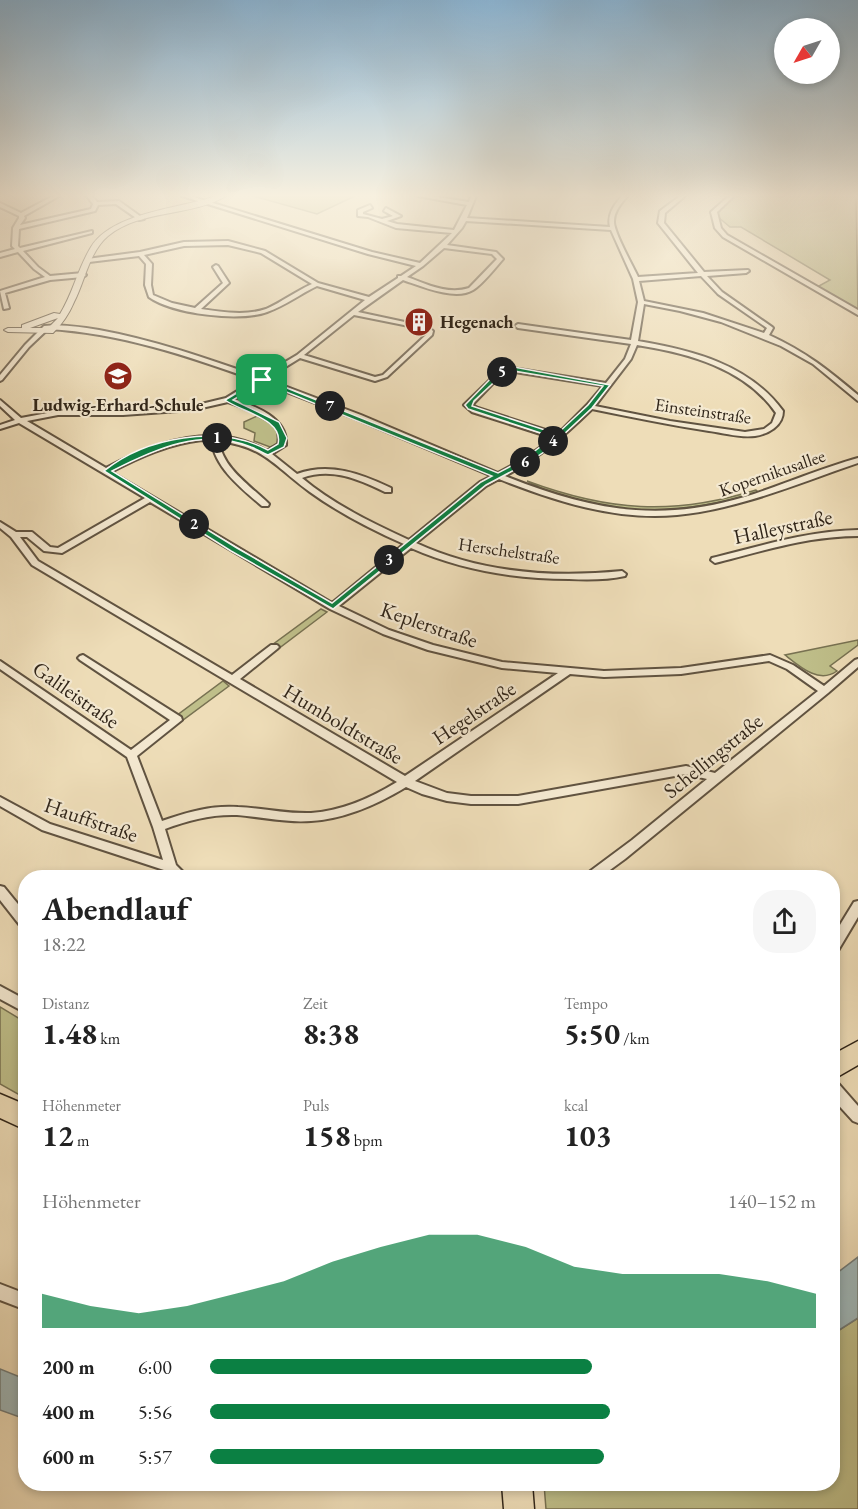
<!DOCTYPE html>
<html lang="de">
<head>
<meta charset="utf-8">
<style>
  body { margin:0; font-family:"EB Garamond",serif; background:#f6f6f6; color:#222; height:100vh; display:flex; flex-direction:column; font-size:22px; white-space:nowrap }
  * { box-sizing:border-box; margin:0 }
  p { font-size:20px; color:#767676 }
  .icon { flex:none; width:33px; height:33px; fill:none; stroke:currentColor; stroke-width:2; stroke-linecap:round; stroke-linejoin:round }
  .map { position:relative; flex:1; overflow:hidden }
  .panel { position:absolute; left:18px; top:870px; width:822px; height:621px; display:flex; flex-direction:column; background:#fff; border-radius:24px; box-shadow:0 3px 9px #0003 }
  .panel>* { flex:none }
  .needle { width:39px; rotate:231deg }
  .tools { position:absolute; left:774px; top:18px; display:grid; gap:12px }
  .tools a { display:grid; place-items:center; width:66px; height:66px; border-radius:50%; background:#fff; box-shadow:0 3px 9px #0003; font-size:30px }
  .pin { position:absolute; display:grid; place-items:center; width:51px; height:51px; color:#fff; margin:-26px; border-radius:12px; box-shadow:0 3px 9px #0006 }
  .km { position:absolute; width:30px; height:30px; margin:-15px; border-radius:50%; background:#222; color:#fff; font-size:16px; line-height:30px; text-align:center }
  .round { display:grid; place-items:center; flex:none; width:63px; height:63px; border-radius:24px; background:#f6f6f6 }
  .summary { display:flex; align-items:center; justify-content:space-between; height:102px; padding:0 24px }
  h1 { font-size:33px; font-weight:700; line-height:45px }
  .metrics { display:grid; grid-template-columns:repeat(3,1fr); gap:9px; height:102px; padding:6px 24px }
  .metrics div { display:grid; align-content:center }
  .metrics b { font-size:30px; font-weight:700 }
  .metrics small { font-size:16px; font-weight:400 }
  .metrics p { font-size:16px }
  .chart { height:168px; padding:12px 24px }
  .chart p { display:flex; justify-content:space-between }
  .chart svg { width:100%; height:108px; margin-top:6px; fill:#0b8043; opacity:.7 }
  ul { padding:0 24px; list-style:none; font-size:20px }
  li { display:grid; grid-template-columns:96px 72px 1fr; align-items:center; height:45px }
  li i { height:15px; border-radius:8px; background:#0b8043 }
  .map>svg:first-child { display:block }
  .green { fill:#bfbf8a; stroke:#787252; stroke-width:1.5 }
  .water { fill:#9fb8ba; stroke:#737d7a; stroke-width:1.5 }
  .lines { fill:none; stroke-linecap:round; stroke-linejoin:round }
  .minor-casing { stroke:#605341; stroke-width:4 }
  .tertiary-casing { stroke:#605341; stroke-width:2 }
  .primary-casing { stroke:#302519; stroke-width:3 }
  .minor { fill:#f4e9d1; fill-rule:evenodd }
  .tertiary { fill:#f4e9d1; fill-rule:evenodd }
  .primary { fill:#eeddb8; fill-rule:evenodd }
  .route { fill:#0b8043; stroke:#fff; stroke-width:1.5; fill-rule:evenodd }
  .labels { text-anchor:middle; stroke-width:4.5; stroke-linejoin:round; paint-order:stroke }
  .far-poi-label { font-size:18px; font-weight:bold; fill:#302519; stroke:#f4e9d1; text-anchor:start }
  .far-street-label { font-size:18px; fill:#302519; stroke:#f4e9d1 }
  .street-label { font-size:21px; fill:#302519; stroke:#f4e9d1 }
</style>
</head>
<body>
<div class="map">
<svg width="858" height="1509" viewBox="0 0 858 1509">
  <rect width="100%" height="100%" fill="#eeddb8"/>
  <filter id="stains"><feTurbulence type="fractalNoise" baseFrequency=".00333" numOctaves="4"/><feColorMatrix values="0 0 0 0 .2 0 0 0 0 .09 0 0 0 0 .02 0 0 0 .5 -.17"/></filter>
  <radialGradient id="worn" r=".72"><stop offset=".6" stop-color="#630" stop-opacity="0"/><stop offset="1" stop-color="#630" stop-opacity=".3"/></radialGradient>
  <g class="green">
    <polygon points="253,196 355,196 317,214"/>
    <polygon points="737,196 856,196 858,311 817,287 830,280 741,227 730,227 717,216 722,207"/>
    <path d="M257 416C270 423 281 427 278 444L270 447 254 441 255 433 244 428V422Z"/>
    <path d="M527 481C608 511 673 516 756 490L758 492C684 516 596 520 527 481Z"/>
    <polygon points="321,609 327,612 278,649 272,645"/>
    <path d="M858 640V645L830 666 837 671C819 684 800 667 785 655Z"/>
    <polygon points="223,681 229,686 183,720 176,716"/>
    <polygon points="0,1007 25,1022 25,1098 0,1084"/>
    <polygon points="858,1318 858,1509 546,1509 544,1484 832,1484 833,1334"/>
  </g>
  <g class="water">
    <polygon points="858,1257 858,1318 833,1334 833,1276"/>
    <polygon points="0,1369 25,1379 25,1419 0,1410"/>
  </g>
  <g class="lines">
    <g class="minor-casing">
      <g id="minor">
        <polygon points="53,196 59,196 24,216 25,218 20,225 91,209 93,204 87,196 92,196 97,202 119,201 144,219 139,220 116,204 98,205 95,211 19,229 18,246 20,248 92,231 92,233 23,251 38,267 50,276 83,273 86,275 83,277 50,280 5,293 9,308 4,309 0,291 45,277 34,269 18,252 0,257 0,253 15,249 12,246 13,228 19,218 19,216 0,207 0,203 21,213"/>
        <path d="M182 196H190L372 252 420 263 452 233 396 228 368 217 358 216V210L370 205 372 208 363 212V214L382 219 393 216 384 211 386 208 401 216 387 221 397 224 454 230 467 205 418 196H431L469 202 471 196H476L467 218 610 227C607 215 614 205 622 196H627C622 203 614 211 614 221 613 231 633 266 638 277L698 273 658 223 660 211 680 196H685L665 213 664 223 704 272 748 270 749 271 746 273 707 276 722 292 772 327 773 328 769 335C806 352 828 370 858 395V401L813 364 781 346 721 322 680 311 644 304 638 341C691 350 749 364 783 411 783 426 768 434 755 436 740 438 724 433 709 431 670 425 631 417 592 409 563 437 540 457 505 476 593 511 662 524 754 494 789 482 823 468 858 458V463C799 483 740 509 677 515 616 521 555 501 499 479L486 486 416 543C481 573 552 578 622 571L626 574 625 576C607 580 588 580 569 579 515 579 461 570 411 548L339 606 389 630 433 645 502 662 604 671 681 668 770 655 793 665 824 686 855 660 858 659V667L828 693 625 859 599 878H583L585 875 632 840 707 779 686 774 518 804H471L447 801 422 794 406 787C378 804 345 819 311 821 286 823 262 817 237 815 213 814 188 820 165 829L176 865 189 878 169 876 167 871 42 830 0 806V797L50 824 163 860 153 827 127 757 0 669V661L131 750 170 720 80 660 78 658 80 656 83 655 181 717 182 720 137 756 162 821C187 812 212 805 238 807 263 808 287 814 311 813 342 811 371 798 397 782L32 565 11 537 0 528V522L16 532H32L50 547 58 548 145 498 19 423 0 429V425L15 420 0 406V400L21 418 58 411H123L193 406 226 398 255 380C188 356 120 333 48 329L29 347 2 380 0 381V375L25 345 44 326C62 324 81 327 99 330 154 340 208 359 260 377L297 355 365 300 317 286C300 294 285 306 267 312 239 322 173 314 149 297L145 285 146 264 139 256 89 262 87 261V259L140 252 184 242 228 241 265 251 318 283 369 297 398 278V276H401L416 266 368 254ZM466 221 611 230 633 279 638 302 631 340 518 324 515 326 518 328 631 344 625 359 606 383 507 367 498 372 464 405 472 412 553 438 524 459 498 473 361 415 266 379 300 358 375 381 387 377 432 335 433 331 428 327 358 312 403 280C421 286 455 301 473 290 482 285 495 268 503 259L496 252 447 245 462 228ZM228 245 261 253 312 284C296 291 282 302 266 309 246 316 221 312 201 309L229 283 218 266 216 265 213 267 223 283 195 308 172 303 153 295 151 285 152 264 144 255 184 246ZM444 248 492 254 497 259 469 288C448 295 426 284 407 277L423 266ZM701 276 718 294 767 328 764 333 703 313 644 301 639 281ZM354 315 424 329 427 334 383 375 375 377 304 355ZM637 345C688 353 745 368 776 413L772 423 764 429 745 432 670 421 595 406 631 359ZM508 371 603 386 587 405 558 434 478 408 472 405 502 374ZM261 382 356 419 492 476 480 482 409 540C372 523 333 504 302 478 331 467 359 479 385 492H391V488C361 474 330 462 297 474L272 454 286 445C288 418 255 406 234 399ZM228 402C241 406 269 417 277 429 279 434 279 439 278 444L267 451C216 420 154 442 106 468L27 421 58 415H123L193 410ZM202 440 212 441C214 467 243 490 262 506H268L269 504C251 486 222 468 219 441 266 447 275 467 310 492 339 513 372 530 404 544L332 603 111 472C141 456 169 444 202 440ZM150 502 330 609 383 634 428 650 502 668 558 673 405 776 240 679 277 649 279 647 277 645H271L232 675 38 561 20 537H27L44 551 62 553ZM769 661 787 669 818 691 715 773 686 766 518 796H471L447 793 415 781 570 674 604 677 681 674Z"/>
        <polygon points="729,196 734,196 717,212 721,228 727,235 858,310 858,315 723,237 715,228 711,212"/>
        <path d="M858 530V536C809 536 762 551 715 563L711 560 712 558C760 546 808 531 858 530Z"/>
        <polygon points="0,886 4,887 26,914 26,929 22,928 0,900"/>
        <polygon points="858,901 858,917 836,954 832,955 832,938 854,902"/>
        <polygon points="0,986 26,1000 26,1013 0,999"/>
        <polygon points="832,1080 837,1082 858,1106 858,1123 853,1121 832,1098"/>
        <polygon points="0,1284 26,1294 26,1310 0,1300"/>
      </g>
    </g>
    <g class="tertiary-casing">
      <path id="tertiary" d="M216 196H226C191 217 141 209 108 236 89 252 85 281 74 302 69 314 62 324 53 333L8 332 4 330 8 328H22V325L54 313 60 314C73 293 78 268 91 247 113 212 179 209 216 196ZM58 318 48 328H30Z"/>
    </g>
    <g class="primary-casing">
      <g id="primary">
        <polygon points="858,1041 858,1065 832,1080 832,1055"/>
        <polygon points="0,1094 26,1105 26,1130 0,1118"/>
        <polygon points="502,1484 532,1484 534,1509 504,1509"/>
      </g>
    </g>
    <use href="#minor" class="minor"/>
    <use href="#tertiary" class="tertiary"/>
    <use href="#primary" class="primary"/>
  </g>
  <linearGradient id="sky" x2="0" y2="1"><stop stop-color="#8bb6d6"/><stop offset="0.48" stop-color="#f7f0df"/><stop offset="1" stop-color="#f7f0df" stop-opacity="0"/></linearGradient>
  <rect width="858" height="407" fill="url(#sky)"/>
  <path class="route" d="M514 367 610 385 592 408 547 450 529 462 486 485 333 609 231 551 104 471C146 437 219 424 268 450L278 444C284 419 241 412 225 400L262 378 498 473 524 459 553 437 468 409 465 405 498 371ZM514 371 603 386 588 405 557 434 472 406 474 401 503 374ZM262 382 492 476 481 482 332 603 237 548 112 471C155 449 203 427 251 447 257 449 262 453 268 455L284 447 287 438 279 422 233 400Z"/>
  <defs>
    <g id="building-disc" transform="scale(1.5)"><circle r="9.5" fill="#8f2418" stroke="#f4e9d1"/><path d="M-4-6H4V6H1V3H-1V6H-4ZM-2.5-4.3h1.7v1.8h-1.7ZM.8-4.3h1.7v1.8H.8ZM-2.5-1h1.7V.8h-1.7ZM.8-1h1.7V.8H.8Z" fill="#fff"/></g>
    <g id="school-disc" transform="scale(1.5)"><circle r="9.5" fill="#8f2418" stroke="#f4e9d1"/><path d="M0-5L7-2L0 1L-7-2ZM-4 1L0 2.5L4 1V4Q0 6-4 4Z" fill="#fff"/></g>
  </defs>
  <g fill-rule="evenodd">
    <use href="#building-disc" x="419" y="322"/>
    <use href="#school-disc" x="118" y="376"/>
  </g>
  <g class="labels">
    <g class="far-poi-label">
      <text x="440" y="328">Hegenach</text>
      <text x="118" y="411" text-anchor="middle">Ludwig-Erhard-Schule</text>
    </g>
    <g class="far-street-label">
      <text transform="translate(703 411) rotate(8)" y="6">Einsteinstraße</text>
      <text transform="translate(772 473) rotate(-19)" y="6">Kopernikusallee</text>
      <text transform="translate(509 551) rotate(8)" y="6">Herschelstraße</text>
    </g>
    <g class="street-label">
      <text transform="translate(783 527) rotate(-12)" y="7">Halleystraße</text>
      <text transform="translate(429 625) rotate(19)" y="7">Keplerstraße</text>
      <text transform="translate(76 695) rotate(35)" y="7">Galileistraße</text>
      <text transform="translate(474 713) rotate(-34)" y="7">Hegelstraße</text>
      <text transform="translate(343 724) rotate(31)" y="7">Humboldtstraße</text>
      <text transform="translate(713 756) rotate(-39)" y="7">Schellingstraße</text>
      <text transform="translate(91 820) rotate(19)" y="7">Hauffstraße</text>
    </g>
  </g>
  <rect width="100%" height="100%" filter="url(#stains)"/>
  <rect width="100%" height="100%" fill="url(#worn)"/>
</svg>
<div class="tools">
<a><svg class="needle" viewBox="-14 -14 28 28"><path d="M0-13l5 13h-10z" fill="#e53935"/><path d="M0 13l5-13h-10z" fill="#767676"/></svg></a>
</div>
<div class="pin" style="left:262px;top:380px;background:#1e9e55"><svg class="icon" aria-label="arrive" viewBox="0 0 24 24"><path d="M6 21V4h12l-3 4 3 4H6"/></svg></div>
<b class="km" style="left:217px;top:438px">1</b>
<b class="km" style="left:194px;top:524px">2</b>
<b class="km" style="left:389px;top:560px">3</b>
<b class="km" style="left:553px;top:441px">4</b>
<b class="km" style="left:502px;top:372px">5</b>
<b class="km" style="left:525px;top:462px">6</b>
<b class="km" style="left:330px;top:406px">7</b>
<section class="panel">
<div class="summary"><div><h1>Abendlauf</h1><p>18:22</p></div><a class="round"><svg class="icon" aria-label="share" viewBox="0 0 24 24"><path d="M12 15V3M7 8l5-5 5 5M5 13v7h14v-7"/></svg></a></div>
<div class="metrics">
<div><p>Distanz</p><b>1.48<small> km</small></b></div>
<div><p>Zeit</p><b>8:38</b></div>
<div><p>Tempo</p><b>5:50<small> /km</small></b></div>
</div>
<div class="metrics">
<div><p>Höhenmeter</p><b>12<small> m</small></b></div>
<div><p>Puls</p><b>158<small> bpm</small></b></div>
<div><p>kcal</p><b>103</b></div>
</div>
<div class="chart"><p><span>Höhenmeter</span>140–152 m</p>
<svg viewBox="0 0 160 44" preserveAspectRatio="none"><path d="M0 44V30L10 35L20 38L30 35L40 30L50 25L60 17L70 11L80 6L90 6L100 11L110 19L120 22L130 22L140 22L150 25L160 30V44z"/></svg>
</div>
<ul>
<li><b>200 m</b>6:00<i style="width:63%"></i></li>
<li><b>400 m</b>5:56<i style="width:66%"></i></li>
<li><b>600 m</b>5:57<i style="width:65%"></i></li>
</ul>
</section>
</div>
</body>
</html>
